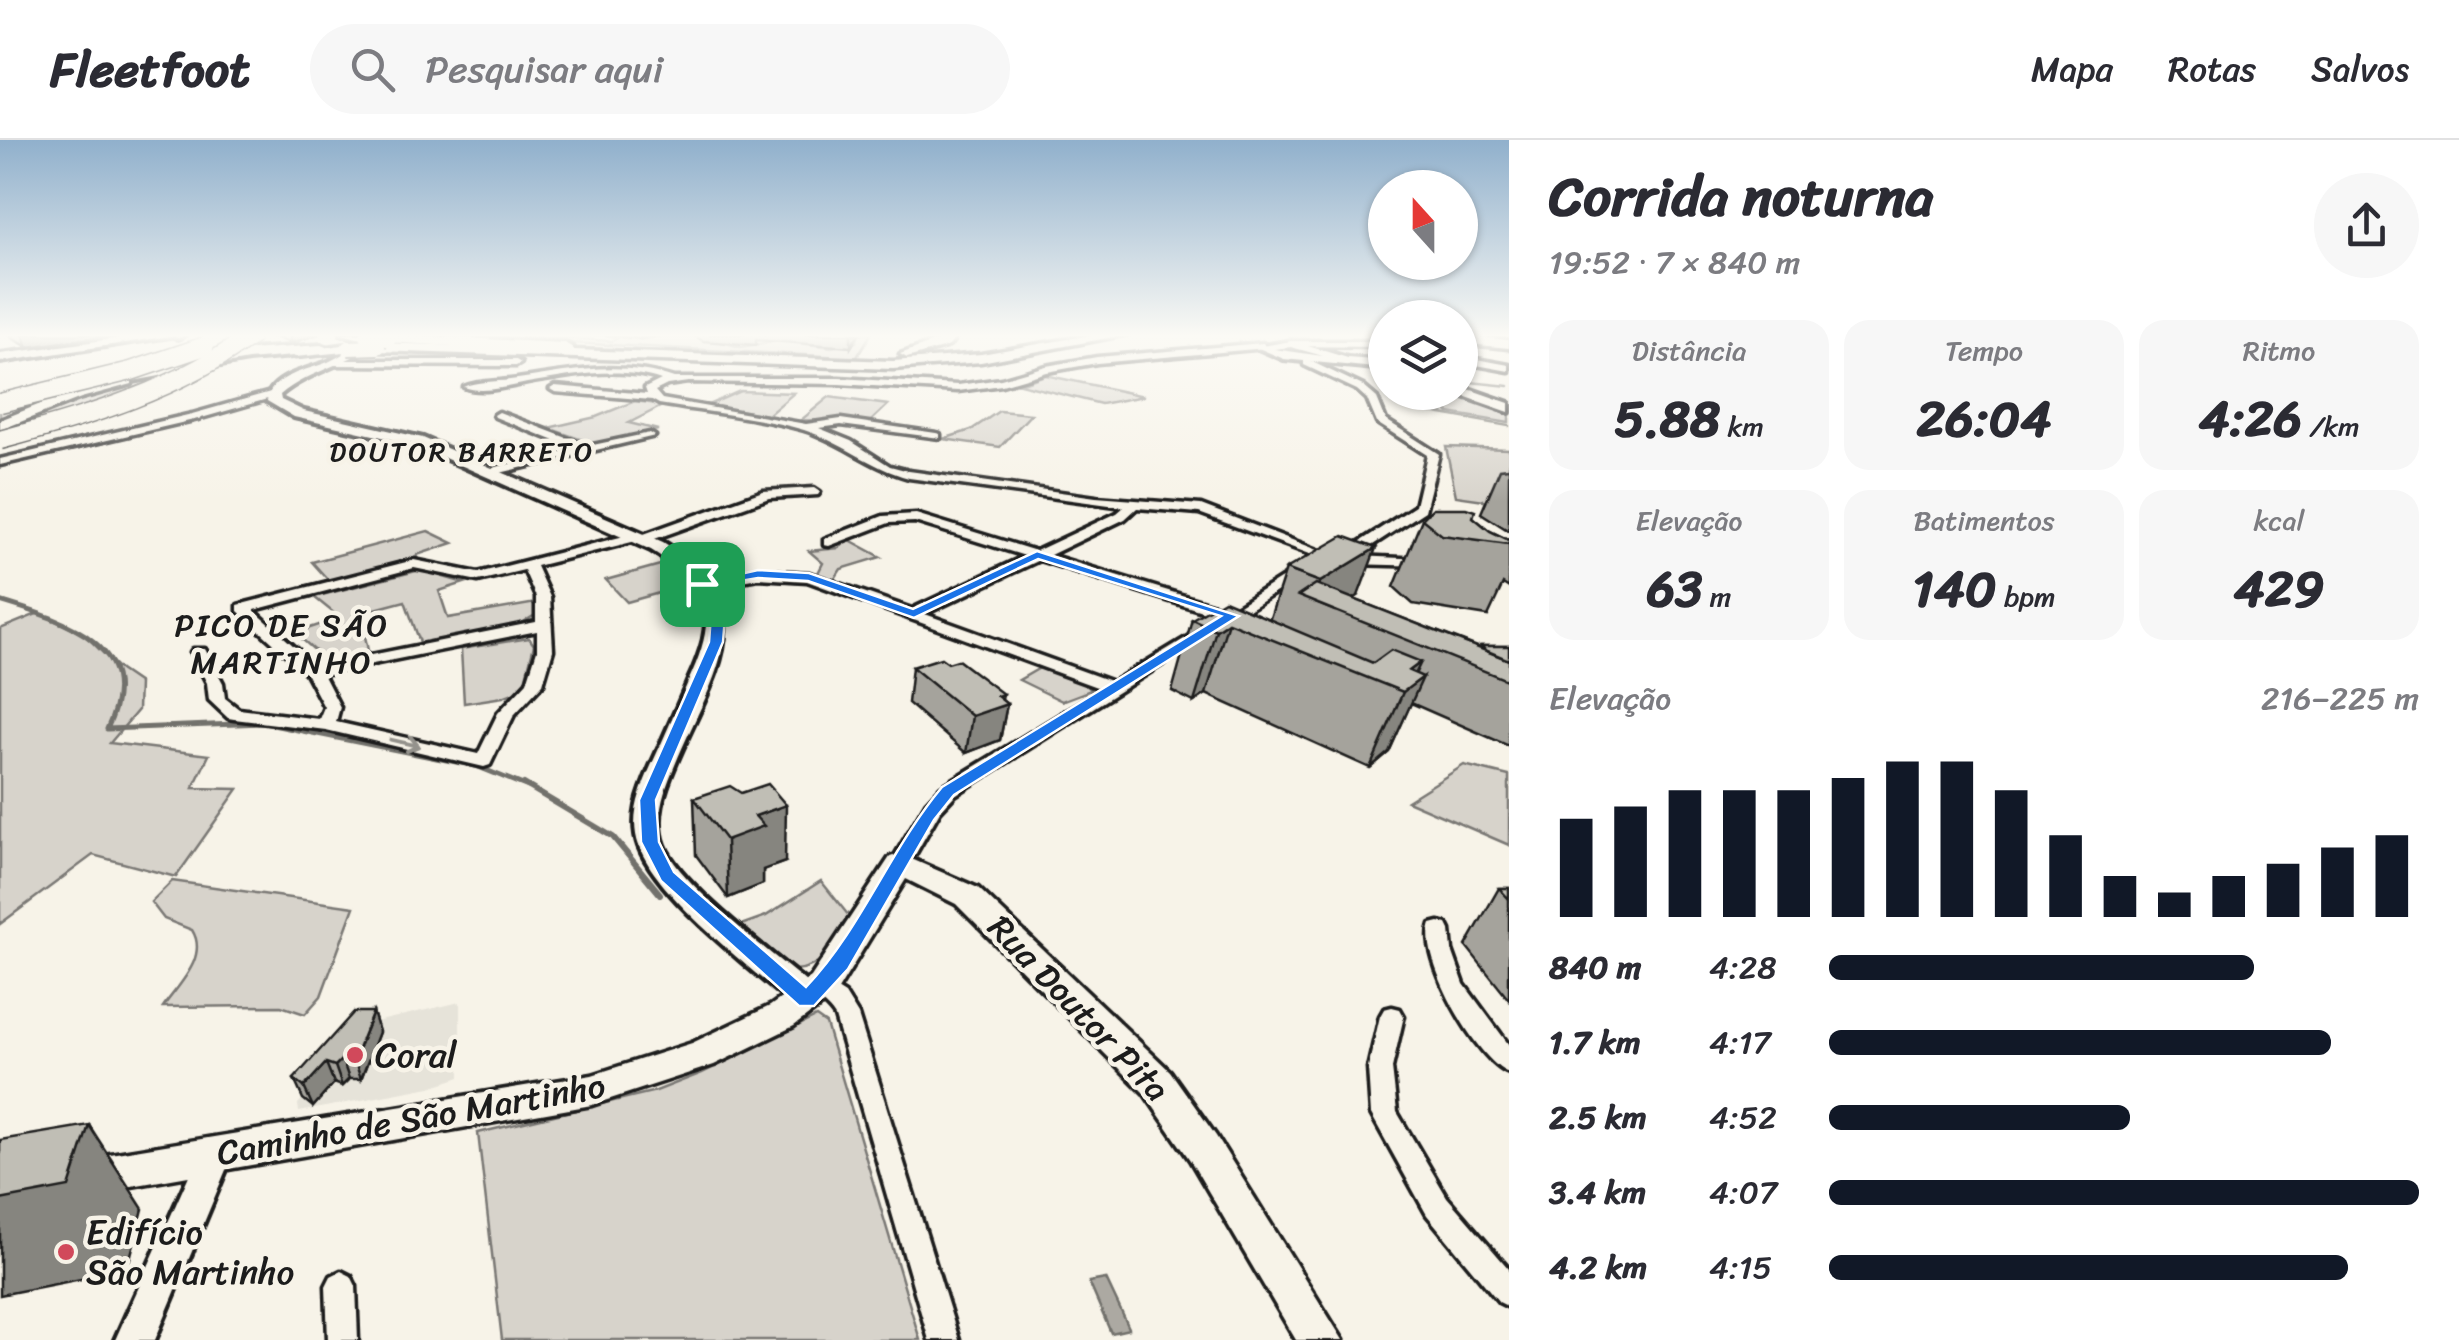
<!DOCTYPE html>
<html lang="pt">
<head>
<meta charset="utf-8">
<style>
  body { margin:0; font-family:Sriracha,sans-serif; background:#f7f7f7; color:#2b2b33; height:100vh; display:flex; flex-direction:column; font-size:38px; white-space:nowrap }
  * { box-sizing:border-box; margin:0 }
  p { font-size:32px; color:#7c7c81 }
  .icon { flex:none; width:55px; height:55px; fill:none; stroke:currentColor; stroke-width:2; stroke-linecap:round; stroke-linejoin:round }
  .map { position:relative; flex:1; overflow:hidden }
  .panel { display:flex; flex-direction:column; background:#fff; width:950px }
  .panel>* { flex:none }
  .needle { width:65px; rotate:339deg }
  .tools { position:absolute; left:1368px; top:30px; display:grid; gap:20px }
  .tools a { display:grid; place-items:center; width:110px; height:110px; border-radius:50%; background:#fff; box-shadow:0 2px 8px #0004; font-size:50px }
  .pin { position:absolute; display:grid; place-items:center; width:85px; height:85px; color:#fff; margin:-42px; border-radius:20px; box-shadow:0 5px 15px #0006 }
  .round { display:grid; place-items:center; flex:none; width:105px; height:105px; border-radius:52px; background:#f7f7f7 }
  .headline { display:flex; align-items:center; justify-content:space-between; height:170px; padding:0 40px }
  h1 { font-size:55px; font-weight:800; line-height:75px }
  .figures { display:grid; grid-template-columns:repeat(3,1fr); gap:15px; height:170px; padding:10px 40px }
  .figures div { display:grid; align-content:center; border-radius:25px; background:#f7f7f7; text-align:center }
  .figures b { font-size:50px; font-weight:800 }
  .figures small { font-size:28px; font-weight:400 }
  .figures p { font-size:28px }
  .chart { height:280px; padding:20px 40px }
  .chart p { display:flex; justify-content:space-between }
  .chart svg { width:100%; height:180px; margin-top:10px; stroke:#111827; stroke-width:6 }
  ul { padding:0 40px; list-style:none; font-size:32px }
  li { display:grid; grid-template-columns:160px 120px 1fr; align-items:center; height:75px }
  li i { height:25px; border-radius:12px; background:#111827 }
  header { display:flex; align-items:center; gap:60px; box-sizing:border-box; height:140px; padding:0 50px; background:#fff; border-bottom:2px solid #e1e1e2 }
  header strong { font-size:48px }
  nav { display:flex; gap:55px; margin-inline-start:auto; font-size:35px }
  .search { width:700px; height:90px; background:#f7f7f7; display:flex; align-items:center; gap:25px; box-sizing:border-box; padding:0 35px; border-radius:55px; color:#7c7c81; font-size:38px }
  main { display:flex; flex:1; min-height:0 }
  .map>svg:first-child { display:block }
  .built { fill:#e6e3d9 }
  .green { fill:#d7d3cb; stroke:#7a7874; stroke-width:2.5 }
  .water { fill:#aca9a2; stroke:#72716c; stroke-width:2.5 }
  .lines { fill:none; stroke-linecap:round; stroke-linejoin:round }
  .stream-far2 { stroke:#72716c; stroke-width:2.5 }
  .stream-far1 { stroke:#72716c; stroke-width:5 }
  .stream { stroke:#72716c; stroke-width:6 }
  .minor-casing { stroke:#1c1c1c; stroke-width:7 }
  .tertiary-casing { stroke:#1c1c1c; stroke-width:8 }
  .secondary-casing { stroke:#1c1c1c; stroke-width:7 }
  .trunk-casing { stroke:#1c1c1c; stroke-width:8 }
  .minor { fill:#f7f3e8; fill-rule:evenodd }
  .tertiary { fill:#f7f3e8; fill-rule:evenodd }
  .secondary { fill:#f7f3e8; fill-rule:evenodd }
  .trunk { fill:#f7f3e8; fill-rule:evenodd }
  .secondary-bridge-casing { stroke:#1c1c1c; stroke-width:18; stroke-linecap:butt }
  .trunk-bridge-casing { stroke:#1c1c1c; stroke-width:21; stroke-linecap:butt }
  .secondary-bridge { stroke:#f7f3e8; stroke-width:14 }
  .trunk-bridge { stroke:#f7f3e8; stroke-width:18 }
  .wall { fill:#a5a39c; stroke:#1c1c1c; stroke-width:2.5 }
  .shaded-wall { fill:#86857f; stroke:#1c1c1c; stroke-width:2.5 }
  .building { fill:#c0beb5; stroke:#1c1c1c; stroke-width:2.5 }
  .oneway { stroke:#94928c }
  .route { fill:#1a73e8; stroke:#fff; stroke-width:2.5; fill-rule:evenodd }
  .poi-dot { fill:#d1495b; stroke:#f7f3e8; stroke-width:4 }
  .labels { text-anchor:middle; stroke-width:9; stroke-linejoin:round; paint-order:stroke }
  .far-neighbourhood-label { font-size:28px; letter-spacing:2.5px; fill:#1c1c1c; stroke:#f7f3e8 }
  .neighbourhood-label { font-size:32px; letter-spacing:2.5px; fill:#1c1c1c; stroke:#f7f3e8 }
  .near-street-label { font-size:35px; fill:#1c1c1c; stroke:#f7f3e8 }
  .near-poi-label { font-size:35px; fill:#1c1c1c; stroke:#f7f3e8; text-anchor:start }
</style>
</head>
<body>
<header>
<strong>Fleetfoot</strong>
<div class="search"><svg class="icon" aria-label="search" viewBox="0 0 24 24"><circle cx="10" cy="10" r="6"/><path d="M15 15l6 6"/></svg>Pesquisar aqui</div>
<nav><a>Mapa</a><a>Rotas</a><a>Salvos</a></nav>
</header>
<main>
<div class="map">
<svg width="1509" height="1200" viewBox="0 0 1509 1200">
  <rect width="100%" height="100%" fill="#f7f3e8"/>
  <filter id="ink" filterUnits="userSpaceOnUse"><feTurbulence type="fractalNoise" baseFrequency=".01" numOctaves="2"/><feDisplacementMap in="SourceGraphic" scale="20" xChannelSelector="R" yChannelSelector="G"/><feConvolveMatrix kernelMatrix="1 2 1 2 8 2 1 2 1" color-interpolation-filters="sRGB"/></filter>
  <g filter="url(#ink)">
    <polygon class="built" points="460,862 460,937 430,947 299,972 298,964 367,884"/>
    <g class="green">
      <polygon points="499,194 612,201 621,196 692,194 740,207 778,201 832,207 856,202 860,194 871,194 857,217 846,217 472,198"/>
      <polygon points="177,233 0,296 0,268 113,243"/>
      <polygon points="1045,235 1144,256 1101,264 1020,244"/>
      <polygon points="740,251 794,253 768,275 708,265"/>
      <polygon points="1425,253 1449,253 1509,274 1509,283 1449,273"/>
      <polygon points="829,257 888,265 870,282 801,280"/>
      <polygon points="635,261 664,265 629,283 658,290 594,304 548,288 596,277"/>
      <polygon points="999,271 1031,274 1000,307 943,299 971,290"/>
      <polygon points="1446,307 1509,309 1509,370 1491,361 1456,356"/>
      <polygon points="428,391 453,403 417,415 416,420 331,443 312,422"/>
      <polygon points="848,399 881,417 841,429 834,440 817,435 823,423 809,411 839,408"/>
      <polygon points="671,422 691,444 627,462 606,440"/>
      <polygon points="420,430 464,443 439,451 448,478 536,463 535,475 517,486 421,505 405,461 360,473 369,515 329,523 295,493 340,478 314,457"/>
      <polygon points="39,473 86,496 120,530 139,543 138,570 110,603 209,615 193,648 238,649 176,737 93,715 0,784 0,489"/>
      <polygon points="529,498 534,505 523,549 503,557 464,563 461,509"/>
      <polygon points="1043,526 1085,541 1091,550 1062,561 1019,540"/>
      <polygon points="1464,625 1509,636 1509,705 1407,661"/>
      <path d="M172 741 354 767 321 856 305 874 281 866 163 867C178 845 209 817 192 790L164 779 151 762Z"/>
      <path d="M821 741 849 776C835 800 826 828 795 830L741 785 766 776Z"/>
      <polygon points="816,877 826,884 920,1200 502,1200 478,993 656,951 702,933"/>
    </g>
    <polygon class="water" points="1106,1139 1129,1188 1129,1189 1111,1193 1089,1142"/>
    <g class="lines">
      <g class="stream-far2">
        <polyline points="1460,241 1509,246"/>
        <polyline points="1414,252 1430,272 1509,286"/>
      </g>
      <path class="stream-far1" d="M0 461C66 481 147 505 107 589L263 583 476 626 528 647"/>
      <polyline class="stream" points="524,644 613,697 660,754"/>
      <g class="minor-casing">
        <g id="minor">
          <polygon points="1291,201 1385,201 1385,207 1288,206"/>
          <path d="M1263 203 1266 208 1097 223 1047 232 1002 245 958 251 839 244 688 242 667 245 655 251 662 259 806 284 841 279 936 293 940 294V298L841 285 819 288 851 301 890 326 909 331 1096 357 1201 365 1344 420V412L1415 366 1427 315 1377 283 1367 259 1357 250 1304 225V221H1310L1363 246 1377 258 1386 280 1439 314 1425 371 1356 416 1424 419 1429 420V426L1350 424 1344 420 1337 424 1199 373 1137 368 1125 379 1050 415 1231 470 1296 429 1301 428 1308 432 1226 484 1221 483V477L1039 420 925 474 1113 542 1199 490 1204 488 1212 493 955 655 940 671 907 729H893L890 724 926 663 941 647 1102 549 807 441 758 438 703 448 696 444 703 440 758 430 809 433 912 469 1025 416 915 382 889 383 829 406 824 405V399L883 376 916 374 1036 411 1117 373 1124 367 909 338C871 328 842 302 804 290 759 277 706 272 659 264L652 260 555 252 550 249 555 246 647 254 645 248 661 240C618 225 571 236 527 243 508 247 481 254 464 247 477 241 495 242 510 240 567 232 619 219 674 238H839L958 245 1001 239 1046 226 1097 217Z"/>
          <polygon points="1460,216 1509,225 1509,231 1460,222"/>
          <polygon points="335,220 516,220 521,223 516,226 332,225 330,223"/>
          <polygon points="274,251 278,252 278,256 198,279 0,325 0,319 192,274"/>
          <polygon points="499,272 588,306 650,293 655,296 487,336 483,334 483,330 575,309 495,277 494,275"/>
          <path d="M814 348 820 352 818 355 769 358 646 402 636 401 536 426 550 457 553 510 543 544 514 575 490 625 484 627 326 590 234 579 228 578 209 560 207 543 191 512 193 509H205L223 543 225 558 239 569 319 579 324 567 306 533 238 471V465L414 420 478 433 636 393 641 395 763 351ZM414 428 478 441 524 430 536 457V482L316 526 254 470ZM537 491V510L527 542 498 573 478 614 336 582 340 567 323 534Z"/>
          <path d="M1439 782 1447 784 1450 790 1452 810 1464 844 1509 905V933C1478 923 1418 817 1431 784Z"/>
          <path d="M821 839 845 854 858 875 959 1200H929L835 877C828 865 816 860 810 848L813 842Z"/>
          <polygon points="1392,867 1400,869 1404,876 1392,928 1397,972 1447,1057 1509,1129 1509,1167 1499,1162 1427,1075 1371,974 1368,928 1380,876 1384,869"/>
          <polygon points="341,1131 351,1136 356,1146 358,1200 328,1200 326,1146 331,1136"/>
        </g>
      </g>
      <g class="tertiary-casing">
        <g id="tertiary">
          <polygon points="150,194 183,194 0,222 0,214"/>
          <path d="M372 197 382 199C351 224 309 230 280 255L281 260 304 271 423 298 663 402C770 469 712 535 675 625 664 651 654 678 664 705 680 746 781 820 818 852L822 860 818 868 807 872 796 868C752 828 659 759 639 706 629 678 640 651 651 626 664 598 676 570 688 542 718 477 714 450 651 410L413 304 294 277 267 261C270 236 308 230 328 222 343 215 357 205 372 197Z"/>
          <path d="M1291 201 1348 218 1385 221V229L1284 219 1256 207ZM1291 207 1323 216 1274 209Z"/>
          <polygon points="1460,246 1509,263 1509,272 1455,253 1460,252"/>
          <polygon points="216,998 228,1002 233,1013 155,1200 115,1200 204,1002"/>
        </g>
      </g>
      <g class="secondary-casing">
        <g id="secondary">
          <polygon points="945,194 958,194 949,206 907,218 900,214 939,200"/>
          <polygon points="1097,194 1128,194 981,222 893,229 378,211 372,207 378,203 893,221 981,214"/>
          <polygon points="1460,195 1509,200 1509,208 1460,203"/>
          <polygon points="348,204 354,208 353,211 295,217 288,213"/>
          <polygon points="127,237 132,238 132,244 81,258 0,290 0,280 71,252"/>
          <polygon points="900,714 978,748 1170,931 1216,996 1343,1200 1296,1200 1190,1020 1144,953 956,764 906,739 835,855 794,886 714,925 592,965 86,1054 72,1049 67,1036 72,1023 86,1018 592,935 692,903 770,866 811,837 890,717"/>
        </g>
      </g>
      <g class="trunk-casing">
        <g id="trunk">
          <polygon points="170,194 185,194 178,198"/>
          <polygon points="342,194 375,194 377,196 369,201"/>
          <polygon points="382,194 565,203 573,208 565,213 388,202 383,200"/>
          <polygon points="321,205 326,207 326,213 248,220 127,242 119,237 127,232 248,210"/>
        </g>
      </g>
      <use href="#minor" class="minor"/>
      <use href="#tertiary" class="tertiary"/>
      <use href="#secondary" class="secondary"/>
      <use href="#trunk" class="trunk"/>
      <g class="secondary-bridge-casing">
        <polyline id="secondary-bridge" points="348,208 378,207"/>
      </g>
      <g class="trunk-bridge-casing">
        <g id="trunk-bridge">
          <polyline points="369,196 388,197"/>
          <polyline points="0,263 131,231 205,206"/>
          <path d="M0 300C91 276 177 250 254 194"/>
        </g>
      </g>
      <use href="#secondary-bridge" class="secondary-bridge"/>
      <use href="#trunk-bridge" class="trunk-bridge"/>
    </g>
    <g class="wall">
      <polygon points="10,194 23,194 104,196 28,207 12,198"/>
      <polygon points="266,194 319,194 291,203"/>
      <polygon points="593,194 673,194 641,199"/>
      <polygon points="692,194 859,194 851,207 756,200 756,205 703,201"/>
      <polygon points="1509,328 1509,391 1481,373 1500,329"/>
      <polygon points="1473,377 1490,391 1509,400 1509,448 1503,444 1488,476 1413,464 1394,447 1422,379"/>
      <polygon points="1286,429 1358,456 1353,459 1480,508 1481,506 1509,506 1509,606 1411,563 1389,612 1370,628 1206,554 1194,562 1172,551 1192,479 1270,478"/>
      <polygon points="912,527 1002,560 1007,564 1000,600 966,613 908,563"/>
      <polygon points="694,658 785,722 763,730 763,744 728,758 696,715"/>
      <polygon points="1499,748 1509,748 1509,860 1466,806"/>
      <polygon points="373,872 379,892 361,939 349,939 342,946 334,943 313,967 303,959 294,939"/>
    </g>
    <g class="shaded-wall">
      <polygon points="23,194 104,194 104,196 28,207"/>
      <polygon points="289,194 319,194 291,203"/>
      <polygon points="641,194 673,194 641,199"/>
      <polygon points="851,194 859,194 851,207"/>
      <polygon points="1376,408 1358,456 1335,471 1313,462 1320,442"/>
      <polygon points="1228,482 1206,554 1194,562 1216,490"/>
      <polygon points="1421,522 1409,547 1423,537 1389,612 1370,628 1403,552 1409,531"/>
      <polygon points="1003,554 1001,566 1007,564 1000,600 966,613 972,576 997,556"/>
      <polygon points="786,665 785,722 763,730 763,744 728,758 726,700 755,676"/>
      <polygon points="373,872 379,892 361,939 354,919"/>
      <polygon points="342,919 349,939 342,946 335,926"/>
      <polygon points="326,923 334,943 313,967 304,947"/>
      <polygon points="89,985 143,1069 127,1130 0,1155 0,1060"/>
    </g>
    <g class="building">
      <polygon points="1433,368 1466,368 1475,371 1473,377 1490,391 1509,400 1509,404 1442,395 1422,379"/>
      <polygon points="1343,396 1376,408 1320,442 1286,429"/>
      <polygon points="1316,444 1509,520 1509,541 1298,456"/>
      <polygon points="1224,460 1373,523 1391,510 1421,522 1409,531 1423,537 1403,552 1228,482 1216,490 1192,479"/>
      <polygon points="1481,506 1509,506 1509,520 1485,510"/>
      <polygon points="941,518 948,523 958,520 1003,554 997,556 1007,564 972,576 912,527"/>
      <polygon points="768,644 786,665 755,676 764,686 726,700 694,658 730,646 741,653"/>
      <polygon points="1499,748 1509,748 1509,759"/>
      <polygon points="354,872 373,872 354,919 342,919 335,926 326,923 304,947 294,939"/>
      <polygon points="89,985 69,1047 0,1060 0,1000"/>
    </g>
    <defs><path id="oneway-shaft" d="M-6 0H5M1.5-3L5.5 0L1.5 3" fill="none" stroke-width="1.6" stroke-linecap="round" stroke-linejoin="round" transform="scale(2.5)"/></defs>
    <use class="oneway" href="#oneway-shaft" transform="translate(405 603) rotate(13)"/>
  </g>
  <linearGradient id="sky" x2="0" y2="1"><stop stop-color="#90b0cc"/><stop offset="0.54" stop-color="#fbfaf5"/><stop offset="1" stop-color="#fbfaf5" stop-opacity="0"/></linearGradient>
  <rect width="1509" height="362" fill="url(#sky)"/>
  <path class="route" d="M1037 411 1239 476 954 655 934 680 848 829 814 866H799L661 741 641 702 639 660 709 502 711 476 696 444 758 430 809 433 913 469ZM1038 419 1221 476 942 647C890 709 862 788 806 847L674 732 659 702 656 660 723 502 725 476 710 446 758 438 808 441 914 478Z"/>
  <g class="poi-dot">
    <circle cx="355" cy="915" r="10"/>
    <circle cx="66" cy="1112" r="10"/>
  </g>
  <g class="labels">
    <g class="far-neighbourhood-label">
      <text x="462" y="321">DOUTOR BARRETO</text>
    </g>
    <g class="neighbourhood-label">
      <text x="282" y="496">PICO DE SÃO<tspan x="282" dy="37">MARTINHO</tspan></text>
    </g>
    <g class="near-street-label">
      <text transform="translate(1079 868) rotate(46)" y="12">Rua Doutor Pita</text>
      <text transform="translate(411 979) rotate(-10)" y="12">Caminho de São Martinho</text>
    </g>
    <g class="near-poi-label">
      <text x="375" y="927">Coral</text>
      <text x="86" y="1104">Edifício<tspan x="86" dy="40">São Martinho</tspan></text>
    </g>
  </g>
</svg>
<div class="tools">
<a><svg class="needle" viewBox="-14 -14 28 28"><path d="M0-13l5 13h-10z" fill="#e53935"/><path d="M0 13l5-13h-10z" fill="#7c7c81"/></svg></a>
<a><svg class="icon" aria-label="layers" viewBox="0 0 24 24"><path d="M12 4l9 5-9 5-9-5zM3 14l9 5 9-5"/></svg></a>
</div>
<div class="pin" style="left:702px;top:444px;background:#1e9e55"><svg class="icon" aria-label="arrive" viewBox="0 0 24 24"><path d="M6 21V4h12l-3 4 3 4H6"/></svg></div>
</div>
<section class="panel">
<div class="headline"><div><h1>Corrida noturna</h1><p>19:52 · 7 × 840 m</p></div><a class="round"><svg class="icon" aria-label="share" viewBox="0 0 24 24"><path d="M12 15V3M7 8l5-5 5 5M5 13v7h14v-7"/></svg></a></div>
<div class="figures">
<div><p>Distância</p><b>5.88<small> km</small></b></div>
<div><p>Tempo</p><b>26:04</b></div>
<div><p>Ritmo</p><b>4:26<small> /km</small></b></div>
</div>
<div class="figures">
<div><p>Elevação</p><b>63<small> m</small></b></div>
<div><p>Batimentos</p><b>140<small> bpm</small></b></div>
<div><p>kcal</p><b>429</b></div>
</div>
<div class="chart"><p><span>Elevação</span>216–225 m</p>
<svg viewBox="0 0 160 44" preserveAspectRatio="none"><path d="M5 44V20M15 44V17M25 44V13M35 44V13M45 44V13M55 44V10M65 44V6M75 44V6M85 44V13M95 44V24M105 44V34M115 44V38M125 44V34M135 44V31M145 44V27M155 44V24"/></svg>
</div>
<ul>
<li><b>840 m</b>4:28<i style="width:72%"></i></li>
<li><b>1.7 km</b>4:17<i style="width:85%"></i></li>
<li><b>2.5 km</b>4:52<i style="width:51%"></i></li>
<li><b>3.4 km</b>4:07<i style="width:100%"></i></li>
<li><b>4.2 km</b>4:15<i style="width:88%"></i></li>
</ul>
</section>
</main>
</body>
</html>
